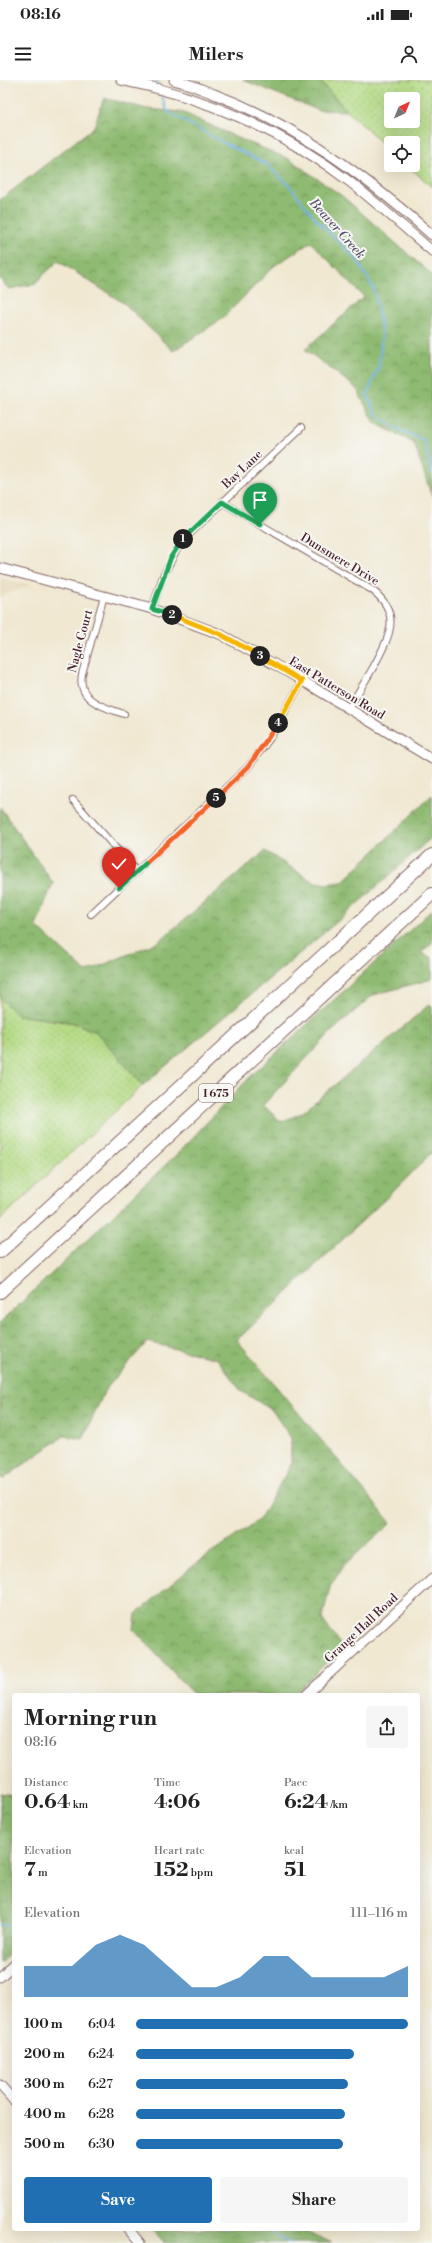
<!DOCTYPE html>
<html lang="en">
<head>
<meta charset="utf-8">
<style>
  body { margin:0; font-family:"Libre Bodoni",serif; background:#f6f6f6; color:#222; height:100vh; display:flex; flex-direction:column; font-size:15px; white-space:nowrap }
  * { box-sizing:border-box; margin:0 }
  p { font-size:13px; color:#767676 }
  .icon { flex:none; width:22px; height:22px; fill:none; stroke:currentColor; stroke-width:2; stroke-linecap:round; stroke-linejoin:round }
  .map { position:relative; flex:1; overflow:hidden }
  .panel { position:absolute; left:12px; top:1613px; width:408px; height:538px; display:flex; flex-direction:column; background:#fff; border-radius:4px; box-shadow:0 4px 16px #0002 }
  .panel>* { flex:none }
  .needle { width:26px; rotate:43deg }
  .fabs { position:absolute; left:384px; top:12px; display:grid; gap:8px }
  .fabs a { display:grid; place-items:center; width:36px; height:36px; border-radius:4px; background:#fff; box-shadow:0 4px 16px #0002; font-size:20px }
  .pin { position:absolute; display:grid; place-items:center; width:34px; height:34px; color:#fff; margin:-41px -17px; border-radius:50% 50% 50% 0; rotate:-45deg; box-shadow:0 0 4px #0007 }
  .pin .icon { rotate:45deg }
  .km { position:absolute; width:20px; height:20px; margin:-10px; border-radius:50%; background:#222; color:#fff; font-size:11px; line-height:20px; text-align:center }
  .round { display:grid; place-items:center; flex:none; width:42px; height:42px; border-radius:4px; background:#f6f6f6 }
  .headline { display:flex; align-items:center; justify-content:space-between; height:68px; padding:0 12px }
  h1 { font-size:22px; font-weight:800; line-height:30px }
  .stats { display:grid; grid-template-columns:repeat(3,1fr); gap:6px; height:68px; padding:4px 12px }
  .stats div { display:grid; align-content:center }
  .stats b { font-size:20px; font-weight:800 }
  .stats small { font-size:11px; font-weight:400 }
  .stats p { font-size:11px }
  .chart { height:112px; padding:8px 12px }
  .chart p { display:flex; justify-content:space-between }
  .chart svg { width:100%; height:72px; margin-top:4px; fill:#1f6fb2; opacity:.7 }
  .primary-button { display:flex; gap:8px; margin-top:auto; padding:8px 12px }
  .primary-button a { flex:1; height:46px; border-radius:4px; background:#1f6fb2; color:#fff; font-size:16px; font-weight:800; line-height:46px; text-align:center }
  .primary-button a+a { background:#f6f6f6; color:#222 }
  ul { padding:0 12px; list-style:none; font-size:13px }
  li { display:grid; grid-template-columns:64px 48px 1fr; align-items:center; height:30px }
  li i { height:10px; border-radius:5px; background:#1f6fb2 }
  .status { display:flex; justify-content:space-between; align-items:center; height:28px; padding:0 20px; background:#fff; direction:ltr }
  .status svg { height:11px; fill:currentColor }
  header { display:flex; justify-content:space-between; align-items:center; height:52px; padding:0 12px; background:#fff; font-size:18px; font-weight:800 }
  .map>svg:first-child { display:block }
  .built { fill:#e6daba }
  .grass { fill:url(#grass-dots); stroke:#7e7c57; fill-rule:evenodd }
  .forest { fill:url(#forest-crowns); stroke:#6c6c4e }
  .lines { fill:none; stroke-linecap:round; stroke-linejoin:round }
  .stream { stroke:#72b2e6; stroke-width:2 }
  .street-casing { stroke:#846565; stroke-width:8 }
  .secondary-casing { stroke:#846565; stroke-width:11 }
  .highway-casing { stroke:#846565; stroke-width:14 }
  .street { stroke:#fff; stroke-width:6 }
  .secondary { stroke:#fff; stroke-width:9 }
  .highway { stroke:#fff; stroke-width:12 }
  .split-1-casing { stroke:#fff; stroke-width:8 }
  .split-2-casing { stroke:#fff; stroke-width:8 }
  .split-3-casing { stroke:#fff; stroke-width:8 }
  .split-4-casing { stroke:#fff; stroke-width:8 }
  .split-5-casing { stroke:#fff; stroke-width:8 }
  .split-6-casing { stroke:#fff; stroke-width:8 }
  .split-7-casing { stroke:#fff; stroke-width:8 }
  .split-1 { stroke:#22a559; stroke-width:5 }
  .split-2 { stroke:#22a559; stroke-width:5 }
  .split-3 { stroke:#f5b400; stroke-width:5 }
  .split-4 { stroke:#f5b400; stroke-width:5 }
  .split-5 { stroke:#f0652b; stroke-width:5 }
  .split-6 { stroke:#f0652b; stroke-width:5 }
  .split-7 { stroke:#22a559; stroke-width:5 }
  .labels { text-anchor:middle; stroke-width:4; stroke-linejoin:round; paint-order:stroke }
  .shield { fill:#f6f6f2; stroke:#7e6067; stroke-width:1 }
  .shield-label { font-size:11px; font-weight:bold; fill:#4a1f2b }
  .street-label { font-size:12px; fill:#4a1f2b; stroke:#f6f6f2 }
  .water-label { font-size:13px; font-style:italic; fill:#58526c; stroke:#f6f6f2 }
</style>
</head>
<body>
<div class="status"><b>08:16</b><svg viewBox="0 0 49 12"><path d="M0 12V9h3v3zM5 12V6h3v6zM10 12V3h3v9zM15 12V0h3v12zM26 1h20v11H26zM47 4h2v5h-2z"/></svg></div>
<header><svg class="icon" aria-label="menu" viewBox="0 0 24 24"><path d="M4 6h16M4 12h16M4 18h16"/></svg>Milers<svg class="icon" aria-label="person" viewBox="0 0 24 24"><circle cx="12" cy="8" r="4"/><path d="M4 21q1-7 8-7t8 7"/></svg></header>
<div class="map">
<svg width="432" height="2163" viewBox="0 0 432 2163">
  <defs>
    <pattern id="grass-dots" width="8" height="8" patternUnits="userSpaceOnUse"><rect width="8" height="8" fill="#b3da83"/><path d="M2 2h.1M6 6h.1" fill="none" stroke="#9bbb71" stroke-width="1.8" stroke-linecap="round"/></pattern>
    <pattern id="forest-crowns" width="20" height="18" patternUnits="userSpaceOnUse"><rect width="20" height="18" fill="#8eba71"/><path d="M2 6a3 3 0 1 1 6 0M12 15a3 3 0 1 1 6 0" fill="none" stroke="#76975d"/></pattern>
  </defs>
  <rect width="100%" height="100%" fill="#f6f6f2"/>
  <filter id="ink" filterUnits="userSpaceOnUse"><feTurbulence type="fractalNoise" baseFrequency=".025" numOctaves="2"/><feDisplacementMap in="SourceGraphic" scale="8" xChannelSelector="R" yChannelSelector="G"/><feConvolveMatrix kernelMatrix="1 2 1 2 8 2 1 2 1" color-interpolation-filters="sRGB"/></filter>
  <filter id="wash" filterUnits="userSpaceOnUse"><feTurbulence type="fractalNoise" baseFrequency=".012" numOctaves="4" result="noise"/><feDisplacementMap in="SourceGraphic" scale="16" xChannelSelector="R" yChannelSelector="G"/><feGaussianBlur stdDeviation="0.9" result="paint"/><feColorMatrix in="noise" values="0 0 0 0 0 0 0 0 0 0 0 0 0 0 0 0 0 1.4 0 .05"/><feComposite in="paint" operator="in"/></filter>
  <g filter="url(#wash)">
    <rect width="100%" height="100%" fill="#f0e8d1"/>
    <polygon class="built" points="0,498 30,505 0,517"/>
    <g class="grass">
      <path d="M319 0H432V107L407 85H413V63H391V71L347 31ZM391 19H413V41H391Z"/>
      <polygon points="0,918 17,935 75,943 96,952 143,1005 0,1140"/>
    </g>
    <g class="forest">
      <polygon points="243,0 319,0 347,31 318,30"/>
      <polygon points="104,18 147,29 182,32 238,58 289,79 342,116 432,195 432,417 414,363 375,343 356,308 305,269 364,217 311,162 274,186 223,238 173,271 125,224 58,181 34,204 9,209 0,200 0,120 94,47"/>
      <polygon points="432,715 432,757 344,836 143,1005 96,952 75,943 17,935 0,918 0,727 53,803 36,846 86,892 158,862 265,771 312,801 327,804 342,802"/>
      <polygon points="432,830 432,863 421,873 432,878 432,899 373,915 331,952 263,1025 281,1042 302,1033 430,924 432,926 432,1072 400,1105 237,1260 391,1443 344,1485 330,1507 322,1539 342,1567 294,1615 194,1615 134,1550 136,1534 193,1486 259,1440 291,1385 291,1358 272,1330 241,1311 217,1279 147,1262 105,1310 83,1359 64,1356 3,1399 0,1397 0,1243 177,1074 249,998"/>
      <polygon points="0,1713 14,1715 14,1870 0,1883"/>
      <polygon points="151,2149 298,2149 332,2163 164,2163"/>
    </g>
    <g class="lines">
      <g class="stream">
        <polyline points="157,0 159,6"/>
        <polyline points="161,13 167,31 224,63 266,84 288,104 315,138 357,180 374,209 382,253 379,286 367,315 377,335 396,348 424,360 432,393"/>
        <polyline points="0,1845 14,1846"/>
        <polyline points="226,2149 227,2149"/>
        <polyline points="265,2149 289,2163"/>
      </g>
    </g>
  </g>
  <g filter="url(#ink)">
    <g class="lines">
      <g class="street-casing">
        <g id="street">
          <path d="M222 422 372 510C403 534 389 557 374 586 366 600 357 614 349 628"/>
          <path d="M104 516 82 594C77 621 104 627 124 634"/>
          <polyline points="152,529 163,496 181,462 301,348"/>
          <polyline points="73,720 137,792"/>
          <polyline points="91,834 248,687 270,658 302,601"/>
        </g>
      </g>
      <g class="secondary-casing">
        <g id="secondary">
          <path d="M121 0C202 16 284 51 350 102 378 124 405 148 432 171"/>
          <path d="M174 0C188 3 201 9 214 14 299 46 365 96 432 155"/>
          <polyline points="0,488 152,529 220,554 288,592 432,679"/>
          <polyline points="306,1615 432,1499"/>
          <polyline points="0,1897 14,1884"/>
          <polyline points="0,2005 14,2021"/>
          <polyline points="128,2149 140,2163"/>
        </g>
      </g>
      <g class="highway-casing">
        <g id="highway">
          <polyline points="0,1172 432,775"/>
          <polyline points="0,1212 432,814"/>
        </g>
      </g>
      <use href="#street" class="street"/>
      <use href="#secondary" class="secondary"/>
      <use href="#highway" class="highway"/>
    </g>
  </g>
  <g class="lines" filter="url(#ink)">
    <g class="split-1-casing">
      <polyline id="split-1" points="183,459 222,422 260,444"/>
    </g>
    <g class="split-2-casing">
      <polyline id="split-2" points="172,535 152,529 171,477 183,459"/>
    </g>
    <g class="split-3-casing">
      <polyline id="split-3" points="172,535 220,554 260,576"/>
    </g>
    <g class="split-4-casing">
      <polyline id="split-4" points="260,576 302,601 278,643"/>
    </g>
    <g class="split-5-casing">
      <polyline id="split-5" points="216,718 248,687 278,643"/>
    </g>
    <g class="split-6-casing">
      <polyline id="split-6" points="145,784 216,718"/>
    </g>
    <g class="split-7-casing">
      <polyline id="split-7" points="119,808 145,784"/>
    </g>
    <use href="#split-1" class="split-1"/>
    <use href="#split-2" class="split-2"/>
    <use href="#split-3" class="split-3"/>
    <use href="#split-4" class="split-4"/>
    <use href="#split-5" class="split-5"/>
    <use href="#split-6" class="split-6"/>
    <use href="#split-7" class="split-7"/>
  </g>
  <g class="labels">
    <rect class="shield" x="199" y="1004" width="34" height="18" rx="3"/>
    <g class="shield-label">
      <text x="216" y="1017">I 675</text>
    </g>
    <g class="street-label">
      <text transform="translate(242 389) rotate(-43)" y="4">Bay Lane</text>
      <text transform="translate(340 479) rotate(31)" y="4">Dunsmere Drive</text>
      <text transform="translate(80 561) rotate(-75)" y="4">Nagle Court</text>
      <text transform="translate(337 608) rotate(31)" y="4">East Patterson Road</text>
      <text transform="translate(361 1548) rotate(-43)" y="4">Grange Hall Road</text>
    </g>
    <g class="water-label">
      <text transform="translate(338 148) rotate(48)" y="5">Beaver Creek</text>
    </g>
  </g>
</svg>
<div class="fabs">
<a><svg class="needle" viewBox="-14 -14 28 28"><path d="M0-13l5 13h-10z" fill="#e53935"/><path d="M0 13l5-13h-10z" fill="#767676"/></svg></a>
<a><svg class="icon" aria-label="locate" viewBox="0 0 24 24"><circle cx="12" cy="12" r="6"/><path d="M12 2v4M12 18v4M2 12h4M18 12h4"/></svg></a>
</div>
<div class="pin" style="left:260px;top:444px;background:#1e9e55"><svg class="icon" aria-label="arrive" viewBox="0 0 24 24"><path d="M6 21V4h12l-3 4 3 4H6"/></svg></div>
<div class="pin" style="left:119px;top:808px;background:#d93025"><svg class="icon" aria-label="check" viewBox="0 0 24 24"><path d="M5 12l5 5 9-10"/></svg></div>
<b class="km" style="left:183px;top:459px">1</b>
<b class="km" style="left:172px;top:535px">2</b>
<b class="km" style="left:260px;top:576px">3</b>
<b class="km" style="left:278px;top:643px">4</b>
<b class="km" style="left:216px;top:718px">5</b>
<section class="panel">
<div class="headline"><div><h1>Morning run</h1><p>08:16</p></div><a class="round"><svg class="icon" aria-label="share" viewBox="0 0 24 24"><path d="M12 15V3M7 8l5-5 5 5M5 13v7h14v-7"/></svg></a></div>
<div class="stats">
<div><p>Distance</p><b>0.64<small> km</small></b></div>
<div><p>Time</p><b>4:06</b></div>
<div><p>Pace</p><b>6:24<small> /km</small></b></div>
</div>
<div class="stats">
<div><p>Elevation</p><b>7<small> m</small></b></div>
<div><p>Heart rate</p><b>152<small> bpm</small></b></div>
<div><p>kcal</p><b>51</b></div>
</div>
<div class="chart"><p><span>Elevation</span>111–116 m</p>
<svg viewBox="0 0 160 44" preserveAspectRatio="none"><path d="M0 44V25L10 25L20 25L30 12L40 6L50 12L60 25L70 38L80 38L90 32L100 19L110 19L120 32L130 32L140 32L150 32L160 25V44z"/></svg>
</div>
<ul>
<li><b>100 m</b>6:04<i style="width:100%"></i></li>
<li><b>200 m</b>6:24<i style="width:80%"></i></li>
<li><b>300 m</b>6:27<i style="width:78%"></i></li>
<li><b>400 m</b>6:28<i style="width:77%"></i></li>
<li><b>500 m</b>6:30<i style="width:76%"></i></li>
</ul>
<div class="primary-button"><a>Save</a><a>Share</a></div>
</section>
</div>
</body>
</html>
